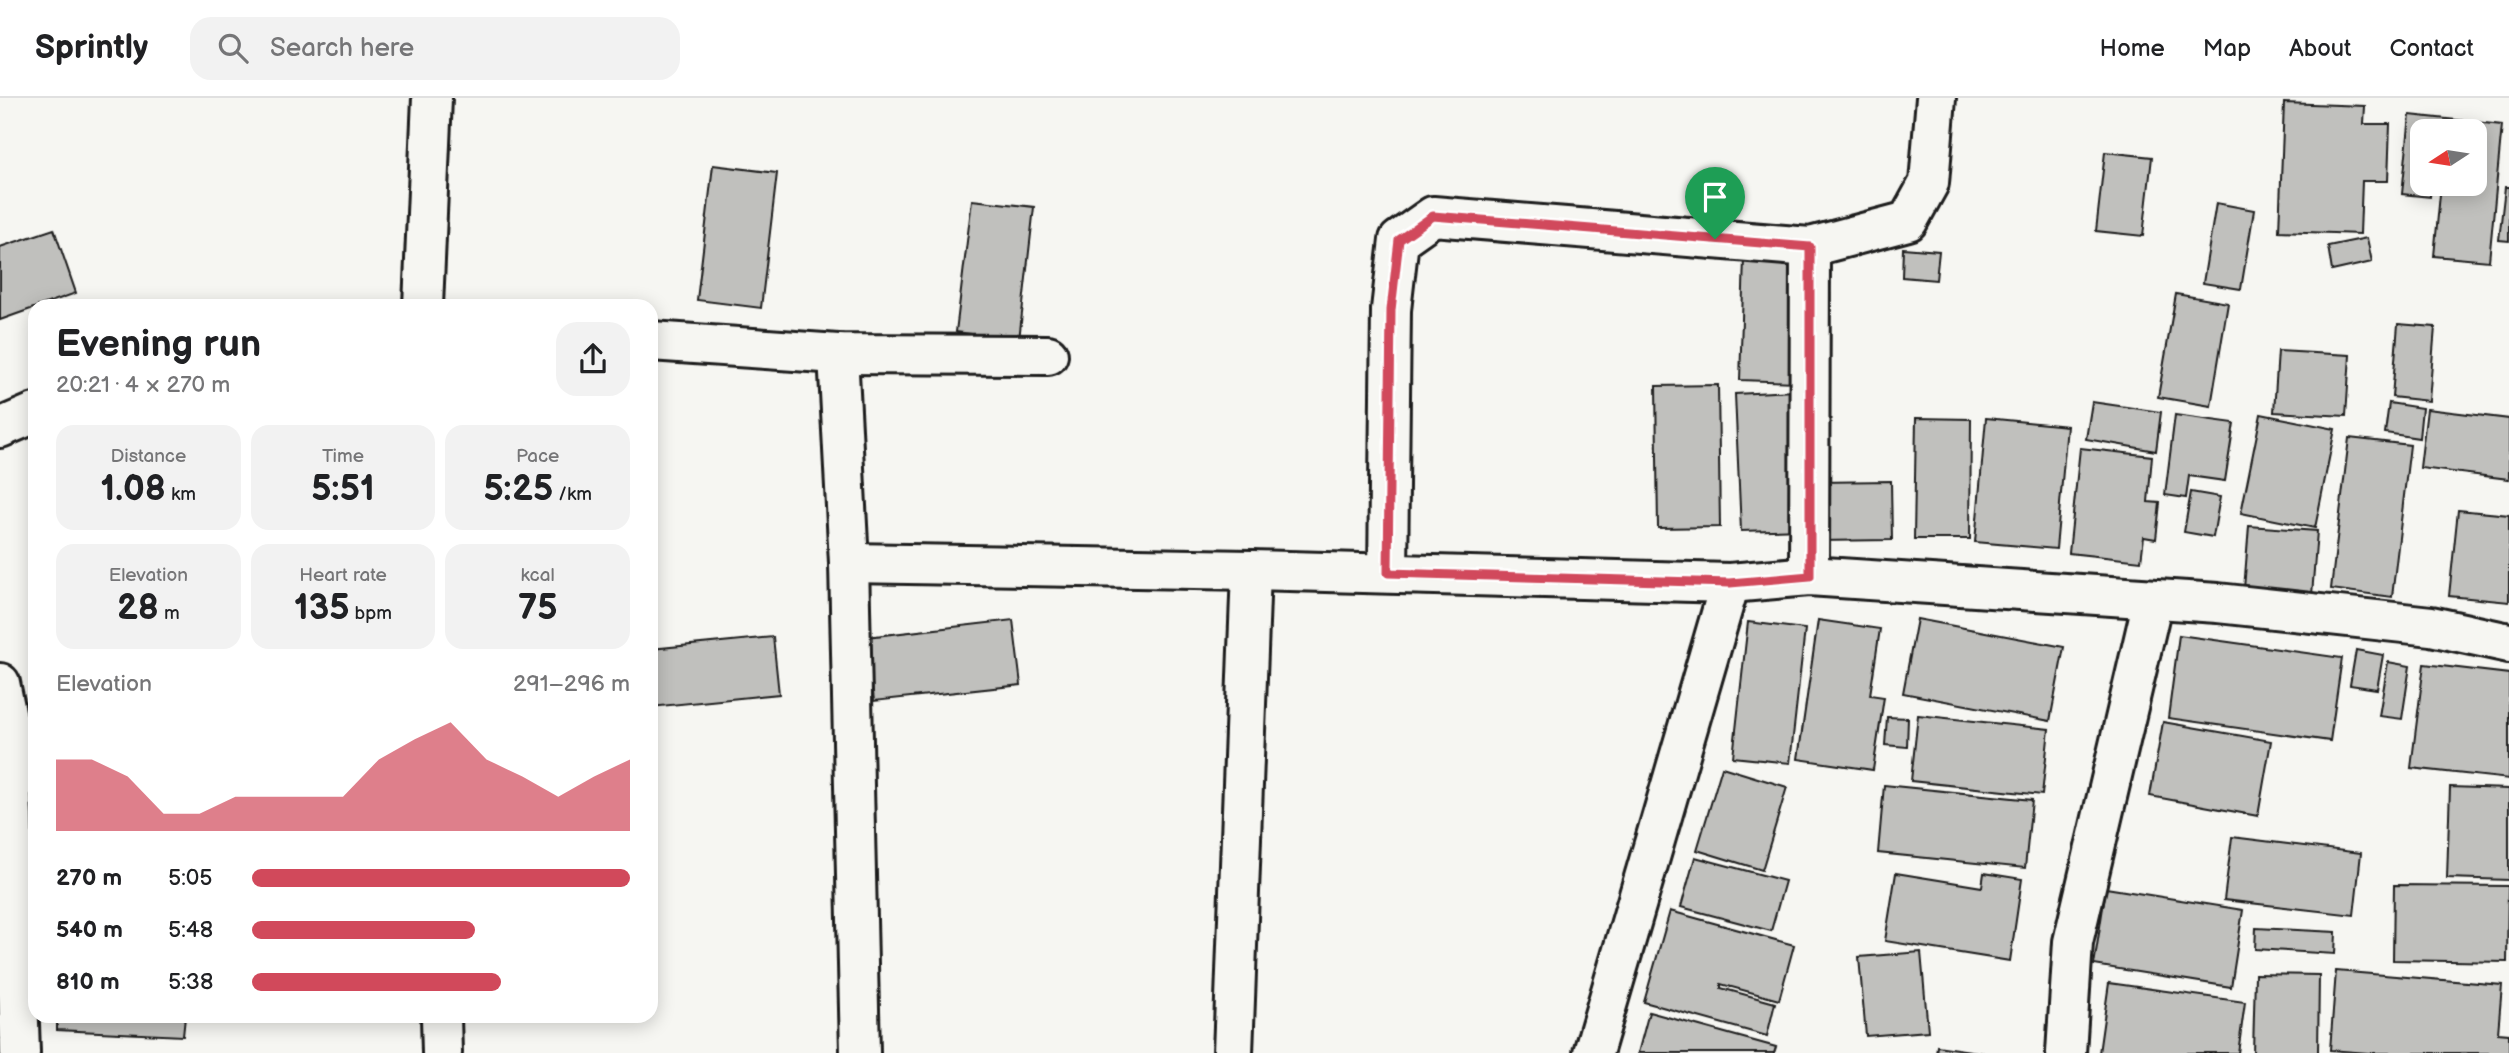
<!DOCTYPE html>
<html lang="en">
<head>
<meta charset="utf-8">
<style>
  body { margin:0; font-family:"Balsamiq Sans",sans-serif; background:#f2f2f2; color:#202124; height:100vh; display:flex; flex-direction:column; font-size:26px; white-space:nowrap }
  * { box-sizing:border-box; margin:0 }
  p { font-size:23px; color:#757577 }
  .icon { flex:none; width:38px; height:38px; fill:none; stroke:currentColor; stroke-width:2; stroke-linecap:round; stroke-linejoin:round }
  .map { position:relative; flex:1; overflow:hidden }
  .drawer { position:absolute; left:28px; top:201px; width:630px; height:724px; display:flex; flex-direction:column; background:#fff; border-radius:21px; box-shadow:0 4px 18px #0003 }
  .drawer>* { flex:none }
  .needle { width:46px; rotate:258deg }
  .tools { position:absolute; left:2410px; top:21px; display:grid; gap:14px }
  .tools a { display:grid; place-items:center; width:77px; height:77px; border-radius:14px; background:#fff; box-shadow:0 4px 18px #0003; font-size:35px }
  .pin { position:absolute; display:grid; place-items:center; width:60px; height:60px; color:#fff; margin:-72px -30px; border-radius:50% 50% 50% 0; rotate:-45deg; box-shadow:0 0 7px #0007 }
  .pin .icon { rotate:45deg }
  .round { display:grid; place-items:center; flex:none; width:74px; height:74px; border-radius:21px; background:#f2f2f2 }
  .headline { display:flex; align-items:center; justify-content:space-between; height:119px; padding:0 28px }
  h1 { font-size:38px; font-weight:800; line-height:52px }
  .stats { display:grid; grid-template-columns:repeat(3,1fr); gap:10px; height:119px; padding:7px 28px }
  .stats div { display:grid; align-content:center; border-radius:18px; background:#f2f2f2; text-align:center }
  .stats b { font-size:35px; font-weight:800 }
  .stats small { font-size:19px; font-weight:400 }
  .stats p { font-size:19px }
  .chart { height:196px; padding:14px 28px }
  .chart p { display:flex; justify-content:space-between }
  .chart svg { width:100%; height:126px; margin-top:7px; fill:#d1495b; opacity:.7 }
  ul { padding:0 28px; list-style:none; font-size:23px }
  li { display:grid; grid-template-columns:112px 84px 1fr; align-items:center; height:52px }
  li i { height:18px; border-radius:9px; background:#d1495b }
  header { display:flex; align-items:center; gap:42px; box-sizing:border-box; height:98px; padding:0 35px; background:#fff; border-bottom:2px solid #e0e0e0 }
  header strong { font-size:33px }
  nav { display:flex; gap:38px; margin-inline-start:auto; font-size:24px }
  .search { width:490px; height:63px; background:#f2f2f2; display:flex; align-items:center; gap:18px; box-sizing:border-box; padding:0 24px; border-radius:21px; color:#757577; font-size:26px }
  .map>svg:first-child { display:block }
  .building { fill:#c0c0bd; stroke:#1c1c1c; stroke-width:2 }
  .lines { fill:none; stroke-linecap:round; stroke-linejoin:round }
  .minor-casing { stroke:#1c1c1c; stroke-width:44 }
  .minor { stroke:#f6f6f2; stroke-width:38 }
  .route-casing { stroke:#fff; stroke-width:14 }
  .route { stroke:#d1495b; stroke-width:9 }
</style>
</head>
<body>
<header>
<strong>Sprintly</strong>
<div class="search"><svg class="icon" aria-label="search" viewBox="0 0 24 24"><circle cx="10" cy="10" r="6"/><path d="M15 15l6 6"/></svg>Search here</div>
<nav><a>Home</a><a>Map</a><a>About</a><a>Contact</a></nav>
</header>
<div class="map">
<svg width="2509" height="955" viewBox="0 0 2509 955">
  <rect width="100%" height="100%" fill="#f6f6f2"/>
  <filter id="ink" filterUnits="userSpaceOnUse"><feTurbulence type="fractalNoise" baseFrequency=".0143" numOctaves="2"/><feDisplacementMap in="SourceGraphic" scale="14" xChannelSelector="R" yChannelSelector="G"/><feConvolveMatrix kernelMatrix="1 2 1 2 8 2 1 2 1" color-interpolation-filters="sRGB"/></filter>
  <g filter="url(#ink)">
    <g class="building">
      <polygon points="2284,5 2365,8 2364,26 2390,26 2388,83 2362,83 2360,136 2279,133"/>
      <polygon points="2410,17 2502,27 2489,163 2434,158 2441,86 2474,86 2474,33 2422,33 2422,86 2431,86 2430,99 2402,96"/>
      <polygon points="2105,54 2152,59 2143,138 2096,133"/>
      <polygon points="713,67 777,75 761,210 697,202"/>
      <polygon points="2505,89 2509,89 2509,143 2499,142"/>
      <polygon points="972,102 1034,109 1019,242 956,234"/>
      <polygon points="2216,105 2254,112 2241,191 2203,185"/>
      <polygon points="1745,130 1800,131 1795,284 1740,282"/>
      <polygon points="54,131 76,195 0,222 0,149"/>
      <polygon points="2367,140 2372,164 2332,173 2328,148"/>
      <polygon points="1903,150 1939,153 1936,182 1902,179"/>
      <polygon points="2176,196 2228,205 2211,308 2158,299"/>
      <polygon points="2398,226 2435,229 2429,303 2392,299"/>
      <polygon points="2278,253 2350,257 2346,318 2274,314"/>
      <polygon points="1718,287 1720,429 1658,430 1656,288"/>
      <polygon points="1794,293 1801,431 1741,433 1735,296"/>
      <polygon points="2092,304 2161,314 2156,353 2086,341"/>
      <polygon points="2389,305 2422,310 2419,340 2385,335"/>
      <polygon points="2427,311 2509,321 2509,381 2420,370"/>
      <polygon points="2261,316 2335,331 2315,430 2241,415"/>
      <polygon points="2175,317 2234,325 2225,383 2189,378 2186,400 2165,397"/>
      <polygon points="1916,320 1971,321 1970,441 1914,441"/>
      <polygon points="1986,320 2067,328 2056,451 1975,444"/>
      <polygon points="2349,340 2410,347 2392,499 2331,491"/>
      <polygon points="2080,350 2152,358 2148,404 2160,405 2156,441 2144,439 2141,463 2069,455"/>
      <polygon points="1891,383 1892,442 1817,443 1816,384"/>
      <polygon points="2191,394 2220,399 2213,439 2184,434"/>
      <polygon points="2458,412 2509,417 2509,504 2449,498"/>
      <polygon points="2249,428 2317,433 2312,497 2244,491"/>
      <polygon points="1917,521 2064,549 2050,623 1903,595"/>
      <polygon points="1013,522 1021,587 874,603 867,539"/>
      <polygon points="1818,522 1880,531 1870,597 1884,599 1873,672 1798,661"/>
      <polygon points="1748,524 1805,531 1790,665 1733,659"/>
      <polygon points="2179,537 2342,560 2330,643 2168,620"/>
      <polygon points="773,539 779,596 651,609 651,551"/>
      <polygon points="2356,552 2383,557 2377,591 2350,587"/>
      <polygon points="2388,564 2410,568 2402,621 2379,618"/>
      <polygon points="2424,566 2509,576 2509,681 2411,670"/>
      <polygon points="1918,617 2049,631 2042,697 1911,683"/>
      <polygon points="1887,619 1908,620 1907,649 1885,647"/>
      <polygon points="2163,624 2271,643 2258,718 2150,698"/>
      <polygon points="1722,669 1787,689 1762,772 1697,752"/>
      <polygon points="1884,687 2032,702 2025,770 1878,755"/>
      <polygon points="2450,689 2509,691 2509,782 2447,780"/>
      <polygon points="2232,739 2361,755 2354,817 2224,802"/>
      <polygon points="1695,759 1785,783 1771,833 1681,809"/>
      <polygon points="1896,775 1982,789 1984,775 2022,781 2010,863 1885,843"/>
      <polygon points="2394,787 2508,788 2507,864 2393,862"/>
      <polygon points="2106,790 2243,812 2231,889 2094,867"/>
      <polygon points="1670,813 1794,847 1779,902 1721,886 1721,890 1775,905 1767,938 1644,904"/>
      <polygon points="2256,830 2336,834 2335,856 2255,851"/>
      <polygon points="1921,854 1928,933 1866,938 1859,859"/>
      <polygon points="2336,873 2502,887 2498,935 2509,936 2509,955 2368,955 2330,952"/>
      <polygon points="2255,876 2319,877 2318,955 2253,955"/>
      <polygon points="2109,885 2245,904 2238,955 2099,955"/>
      <polygon points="1649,914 1776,949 1774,955 1638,955"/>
      <polygon points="57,919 185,919 183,938 57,932"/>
      <polygon points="1937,948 1984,955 1936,955"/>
    </g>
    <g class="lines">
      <g class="minor-casing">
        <g id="minor">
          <polyline points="423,208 432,0"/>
          <polyline points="651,243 838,256 1048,257"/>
          <polyline points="838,256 849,465 860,955"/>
          <polyline points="0,330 35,315"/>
          <polyline points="849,465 1251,472 1730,485 1809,478 2218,505 2431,528 2509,545"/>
          <polyline points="1388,475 1391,212 1399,142 1433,118 1810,149 1908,123 1929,85 1936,0"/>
          <polyline points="1809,478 1810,149"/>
          <polyline points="0,585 9,629 20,955"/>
          <polyline points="441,919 442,955"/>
          <polyline points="1233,955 1251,472"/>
          <polyline points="1593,955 1730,485"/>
          <polyline points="2066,955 2073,844 2153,502"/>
        </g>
      </g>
      <use href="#minor" class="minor"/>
    </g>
  </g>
  <g class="lines" filter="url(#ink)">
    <g class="route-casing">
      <polygon id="route" points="1433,118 1810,149 1810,478 1730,485 1388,475 1391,212 1399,142"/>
    </g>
    <use href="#route" class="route"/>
  </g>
</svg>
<div class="tools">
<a><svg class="needle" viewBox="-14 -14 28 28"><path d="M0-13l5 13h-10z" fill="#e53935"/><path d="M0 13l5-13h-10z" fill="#757577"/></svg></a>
</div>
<div class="pin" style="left:1715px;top:141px;background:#1e9e55"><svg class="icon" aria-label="arrive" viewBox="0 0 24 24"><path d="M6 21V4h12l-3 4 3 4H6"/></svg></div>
<section class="drawer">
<div class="headline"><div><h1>Evening run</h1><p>20:21 · 4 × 270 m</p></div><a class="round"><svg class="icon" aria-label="share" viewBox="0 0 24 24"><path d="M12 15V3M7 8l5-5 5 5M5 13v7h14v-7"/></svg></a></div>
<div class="stats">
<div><p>Distance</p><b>1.08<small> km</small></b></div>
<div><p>Time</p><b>5:51</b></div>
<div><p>Pace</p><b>5:25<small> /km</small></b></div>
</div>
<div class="stats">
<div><p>Elevation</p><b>28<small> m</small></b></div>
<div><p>Heart rate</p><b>135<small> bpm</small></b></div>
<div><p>kcal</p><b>75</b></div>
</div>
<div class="chart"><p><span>Elevation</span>291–296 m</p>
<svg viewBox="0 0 160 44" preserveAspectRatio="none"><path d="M0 44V19L10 19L20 25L30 38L40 38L50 32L60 32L70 32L80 32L90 19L100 12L110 6L120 19L130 25L140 32L150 25L160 19V44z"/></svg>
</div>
<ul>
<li><b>270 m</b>5:05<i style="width:100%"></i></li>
<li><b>540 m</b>5:48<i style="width:59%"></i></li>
<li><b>810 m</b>5:38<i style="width:66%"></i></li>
</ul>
</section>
</div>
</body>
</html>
